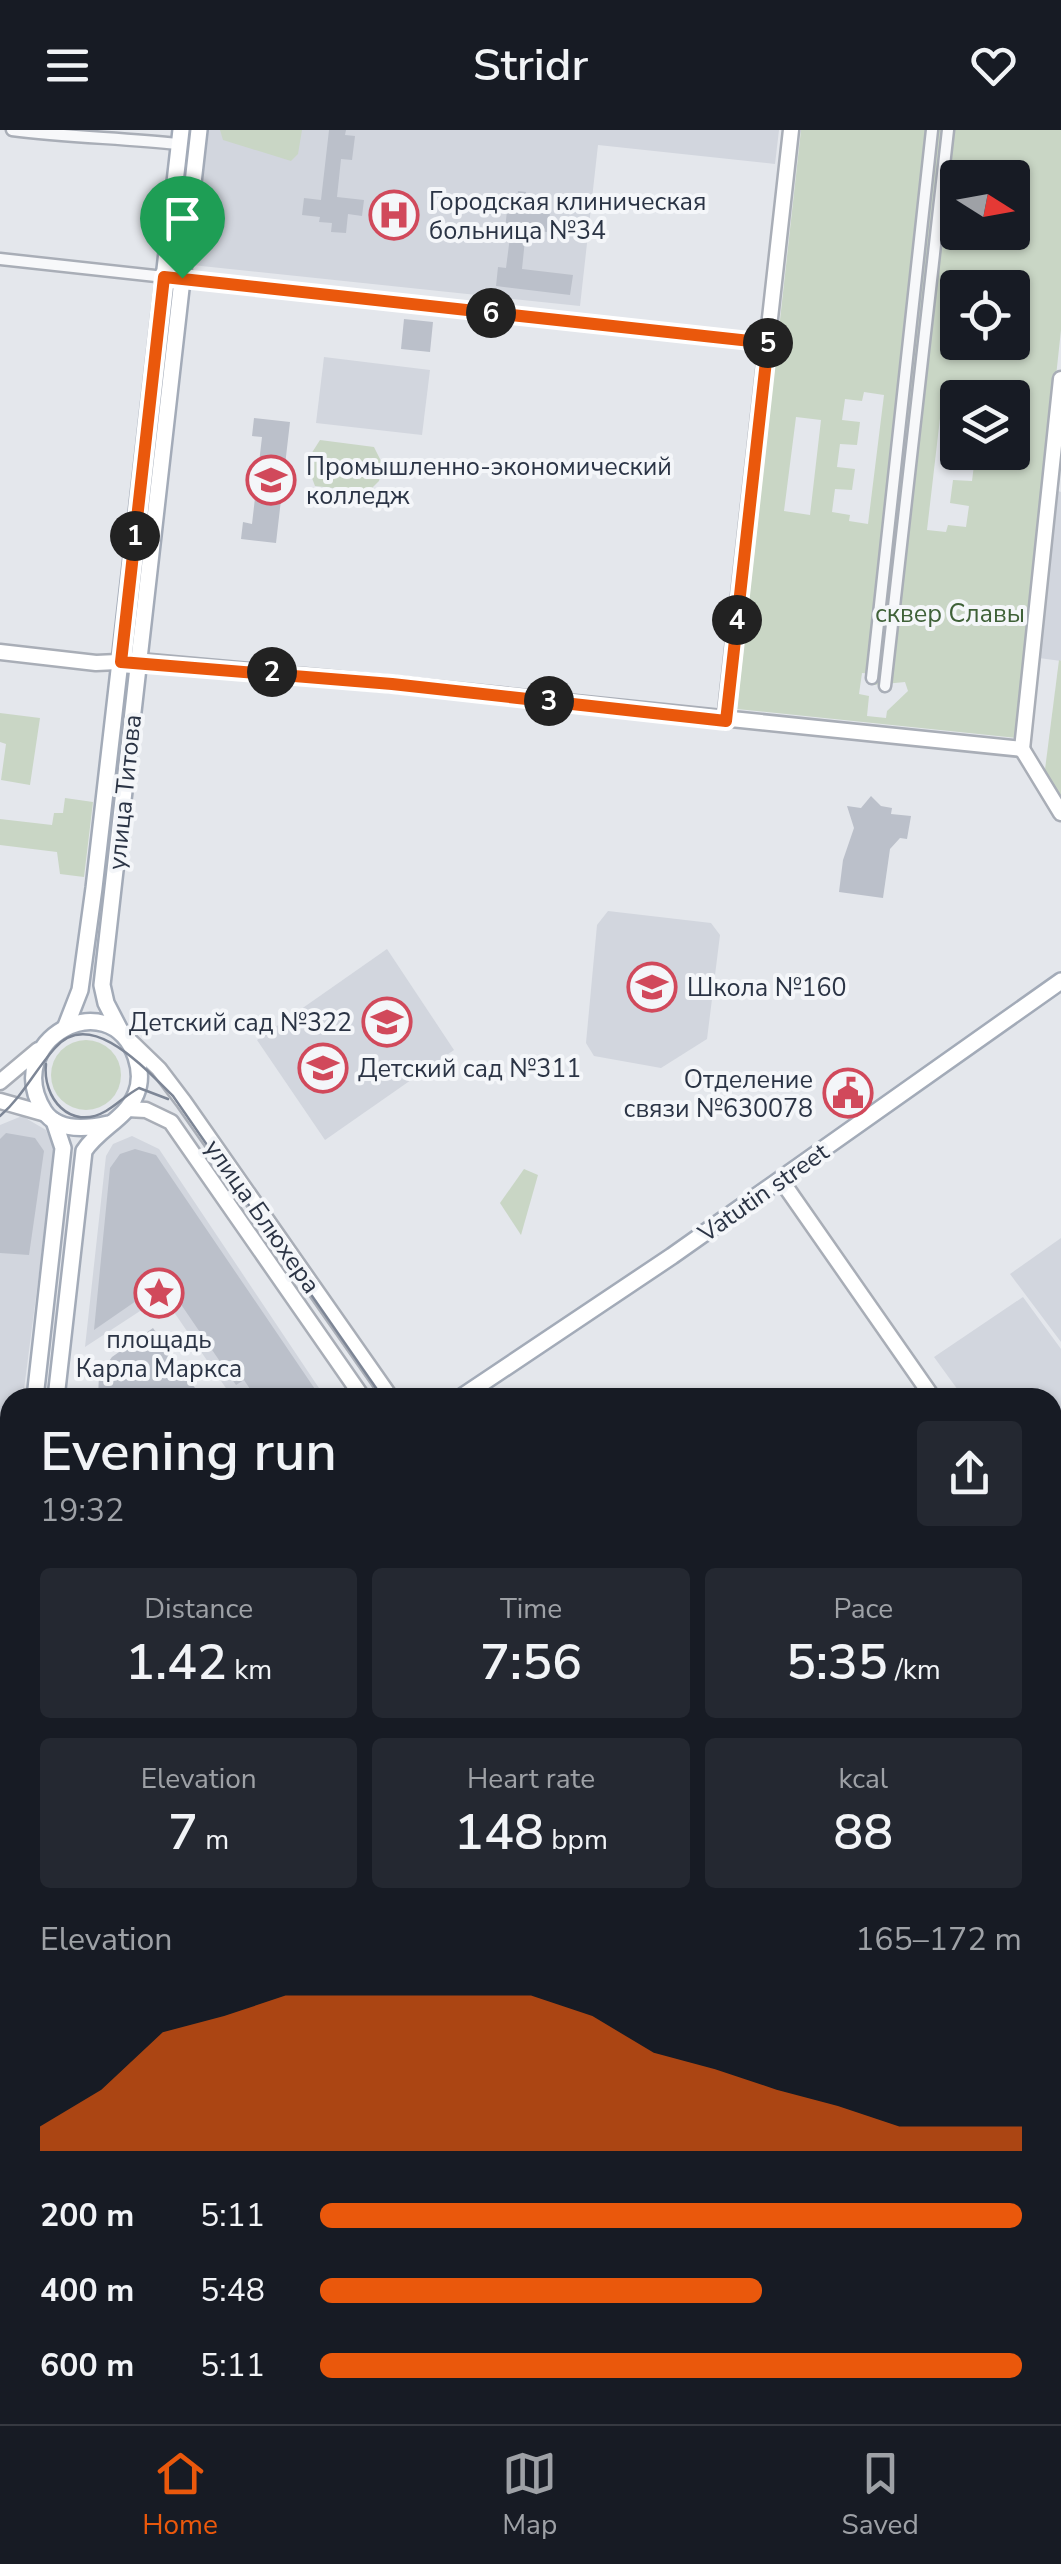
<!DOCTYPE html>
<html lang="en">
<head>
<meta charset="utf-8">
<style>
  body { margin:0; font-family:"Nunito Sans",sans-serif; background:#242831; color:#f1f3f6; height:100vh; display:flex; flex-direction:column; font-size:38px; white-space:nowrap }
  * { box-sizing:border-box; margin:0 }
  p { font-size:32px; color:#9ea1a6 }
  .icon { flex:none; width:55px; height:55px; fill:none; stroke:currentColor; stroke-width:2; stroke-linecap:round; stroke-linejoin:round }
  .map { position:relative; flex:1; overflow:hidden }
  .side { position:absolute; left:0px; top:1258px; width:1062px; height:1038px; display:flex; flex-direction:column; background:#171b24; border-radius:30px 30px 0 0; box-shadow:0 2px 8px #0004 }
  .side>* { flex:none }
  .needle { width:65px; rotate:101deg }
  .buttons { position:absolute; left:940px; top:30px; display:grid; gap:20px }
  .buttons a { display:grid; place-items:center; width:90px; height:90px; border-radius:10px; background:#171b24; box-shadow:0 2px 8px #0004; font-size:50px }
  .pin { position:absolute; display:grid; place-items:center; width:85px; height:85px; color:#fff; margin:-102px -42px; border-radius:50% 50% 50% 0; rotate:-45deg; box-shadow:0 0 10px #0007 }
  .pin .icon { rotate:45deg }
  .km { position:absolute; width:50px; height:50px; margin:-25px; border-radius:50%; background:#222; color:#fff; font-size:28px; line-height:50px; text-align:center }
  .round { display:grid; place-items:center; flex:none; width:105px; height:105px; border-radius:10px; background:#242831 }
  .head { display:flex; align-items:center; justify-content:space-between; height:170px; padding:0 40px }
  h1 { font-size:55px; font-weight:600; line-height:75px }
  .stats { display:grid; grid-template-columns:repeat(3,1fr); gap:15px; height:170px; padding:10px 40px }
  .stats div { display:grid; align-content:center; border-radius:10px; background:#242831; text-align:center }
  .stats b { font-size:50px; font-weight:600 }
  .stats small { font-size:28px; font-weight:400 }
  .stats p { font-size:28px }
  .chart { height:280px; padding:20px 40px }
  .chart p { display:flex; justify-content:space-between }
  .chart svg { width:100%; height:180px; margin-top:10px; fill:#ea580c; opacity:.7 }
  ul { padding:0 40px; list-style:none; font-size:32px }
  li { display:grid; grid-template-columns:160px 120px 1fr; align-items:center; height:75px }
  li i { height:25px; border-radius:12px; background:#ea580c }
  header { display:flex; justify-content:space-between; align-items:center; height:130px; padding:0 40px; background:#171b24; font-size:45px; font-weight:600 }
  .tab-bar { display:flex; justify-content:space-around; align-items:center; height:140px; border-top:2px solid #363941; background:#171b24; font-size:28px; color:#9ea1a6 }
  .tab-bar a { display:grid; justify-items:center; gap:5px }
  .tab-bar .selected { color:#ea580c }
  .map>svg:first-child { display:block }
  .built { fill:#d2d6de }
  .green { fill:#c9d6c5; fill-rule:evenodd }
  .building { fill:#bbc0ca }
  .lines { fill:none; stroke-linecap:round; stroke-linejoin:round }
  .street-casing { stroke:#a9aeb7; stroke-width:15 }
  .secondary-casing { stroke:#a9aeb7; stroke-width:19 }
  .primary-casing { stroke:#a3abb8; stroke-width:20 }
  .street { stroke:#f7f8fa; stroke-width:10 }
  .secondary { stroke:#fff; stroke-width:14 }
  .primary { stroke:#fff; stroke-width:15 }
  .tram { stroke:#7d8696; stroke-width:2.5 }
  .route-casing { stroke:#fff; stroke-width:20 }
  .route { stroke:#ea580c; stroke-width:12 }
  .labels { text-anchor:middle; stroke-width:8; stroke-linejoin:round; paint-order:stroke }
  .poi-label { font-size:25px; fill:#2b3445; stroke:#f4f6f9; text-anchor:start }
  .park-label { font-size:25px; fill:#3f6138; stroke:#f4f6f9 }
  .street-label { font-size:25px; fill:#2b3445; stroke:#f4f6f9 }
</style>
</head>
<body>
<header><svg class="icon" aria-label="menu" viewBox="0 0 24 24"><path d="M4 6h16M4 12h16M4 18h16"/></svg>Stridr<svg class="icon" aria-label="heart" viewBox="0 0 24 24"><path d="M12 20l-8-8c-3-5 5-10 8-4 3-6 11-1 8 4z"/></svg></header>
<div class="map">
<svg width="1061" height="2294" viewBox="0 0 1061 2294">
  <rect width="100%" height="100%" fill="#e4e7ec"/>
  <g class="built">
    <polygon points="207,0 779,0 775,34 598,15 580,176 192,135"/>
    <polygon points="324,227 430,240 422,305 316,293"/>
    <polygon points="1058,361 1061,362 1061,531 1039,528"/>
    <polygon points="608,781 711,793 720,805 707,909 661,938 594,926 586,913 597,795"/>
    <polygon points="387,819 454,920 325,1010 257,910"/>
    <polygon points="22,986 46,1000 55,1020 23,1267 10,1268 10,1368 7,1389 0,1394 0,995"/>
    <polygon points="132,1006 159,1019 325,1267 232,1267 163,1166 85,1217 106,1026 113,1014"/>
    <polygon points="1061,1108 1061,1212 1010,1144"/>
    <polygon points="1023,1167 1061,1219 1061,1281 1053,1287 1052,1268 963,1267 934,1227"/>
    <polygon points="108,2285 217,2285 204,2294 114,2294"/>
    <polygon points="249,2285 474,2285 480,2294 236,2294"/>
    <polygon points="542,2285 1015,2285 1003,2294 548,2294"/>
  </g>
  <g class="green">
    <polygon points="220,0 302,0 298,24 291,31 223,10"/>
    <path d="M801 0H1061V200L1017 608 737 579ZM958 48H1012V102H958ZM958 158H1012V212H958ZM864 262 884 265 868 394 849 391 850 385 832 382 835 359 852 360 855 339 837 337 840 314 857 315 860 292 842 290 845 269 862 271ZM958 268H1012V322H958L957 308 956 324 975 327 972 351 953 350 950 373 969 376 966 397 948 395 946 402 927 400 942 271 957 273ZM796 287 821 290 810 385 784 381ZM862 543 875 544 874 555 905 552 908 561 887 581 886 588 867 586 869 566 859 564Z"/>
    <polygon points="320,310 374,317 383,335 379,351 368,362 315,356 306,332"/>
    <polygon points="1059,530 1061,531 1061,681 1043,655"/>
    <polygon points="0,583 40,588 30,655 1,650 6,614 0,612"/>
    <polygon points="65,668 93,672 84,747 60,744 57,722 0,715 0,689 52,695 54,683 63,683"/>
    <circle cx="86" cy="945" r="35"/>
    <polygon points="524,1039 538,1045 521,1105 500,1073"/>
    <polygon points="10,1954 10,2099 0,2106 0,1961"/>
  </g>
  <g class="building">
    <polygon points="329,0 346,0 345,5 355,6 352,30 341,29 337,67 364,70 362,86 348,84 346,103 331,102 332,93 319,92 320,87 302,85 304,68 321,70"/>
    <polygon points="518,61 526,62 523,81 550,84 547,102 526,100 522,139 573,145 570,165 496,156 498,137 506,138 511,99 505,99 507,81 515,82"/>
    <polygon points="404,189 433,192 430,222 401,219"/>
    <polygon points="254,288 290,292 276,413 241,409 243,392 252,394 262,307 252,306"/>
    <polygon points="871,666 881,676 892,678 891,684 911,686 907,709 900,708 890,719 883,768 839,762 843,730 854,698 847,676 861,678"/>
    <polygon points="6,1003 35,1008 44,1021 29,1125 0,1123 0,1009"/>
    <polygon points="135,1019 156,1025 321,1268 256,1268 244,1250 236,1255 165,1151 94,1200 110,1038 120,1024"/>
    <polygon points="153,1198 202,1268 98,1268 99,1245 112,1227"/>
    <polygon points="774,2285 837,2285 843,2294 781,2294"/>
  </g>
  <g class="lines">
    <g class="street-casing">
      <g id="street">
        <path d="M12 0C68 7 123 8 179 14"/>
        <polyline points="0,129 768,213"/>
        <polyline points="872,548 932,0"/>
        <polyline points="885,556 948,0"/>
        <polyline points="220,2294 233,2285"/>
      </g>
    </g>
    <g class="secondary-casing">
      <g id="secondary">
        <polyline points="0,522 96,533 139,531 392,554 1022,619"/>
        <polyline points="725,591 791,0"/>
        <polyline points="1022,619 1061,249"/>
        <polyline points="1022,619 1061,683"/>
        <polyline points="129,910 159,939 184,972 391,1268"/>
        <polyline points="0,952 38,920"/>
        <polyline points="0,971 46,984"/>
        <polyline points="127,979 146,980 171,992 363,1268"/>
        <polyline points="781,1050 933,1268"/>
        <polyline points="1052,1438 1061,1451"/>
        <polyline points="1052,2221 1061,2234"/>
        <polyline points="1052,2258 1061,2270"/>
      </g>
    </g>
    <g class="primary-casing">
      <g id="primary">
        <polyline points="66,896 80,860 94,758 181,0"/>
        <polyline points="121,902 106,873 102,855 199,0"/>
        <polyline points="35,1268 63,1018 54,991"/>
        <path d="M56 1268 84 1021C99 998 126 989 136 964 141 952 140 939 136 927 109 851 0 911 44 981 57 1001 86 999 108 994"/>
        <polyline points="460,1268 672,1126 1061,851"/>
        <polyline points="0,1436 10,1420"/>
        <polyline points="0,1457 10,1460"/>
        <polyline points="0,1587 10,1581"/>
        <polyline points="510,2285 516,2294"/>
      </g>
    </g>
    <use href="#street" class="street"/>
    <use href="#secondary" class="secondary"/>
    <use href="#primary" class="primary"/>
    <g class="tram">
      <path d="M46 934C42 967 70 1002 106 981 118 974 126 965 139 958L168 969"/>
      <path d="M0 986C23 966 35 940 55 918 91 876 147 941 173 966L383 1268"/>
      <polyline points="1052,2233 1061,2245"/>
    </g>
  </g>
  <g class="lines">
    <g class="route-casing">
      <polygon id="route" points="164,147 768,213 726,591 392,554 121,532"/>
    </g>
    <use href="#route" class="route"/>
  </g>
  <defs>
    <g id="hospital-ring" transform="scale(2.5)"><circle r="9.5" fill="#f4f6f9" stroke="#d1495b" stroke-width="1.5"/><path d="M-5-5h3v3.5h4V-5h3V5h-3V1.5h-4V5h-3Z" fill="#d1495b"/></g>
    <g id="university-ring" transform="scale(2.5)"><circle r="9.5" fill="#f4f6f9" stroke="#d1495b" stroke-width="1.5"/><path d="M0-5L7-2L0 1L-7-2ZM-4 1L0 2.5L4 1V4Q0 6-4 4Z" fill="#d1495b"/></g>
    <g id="school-ring" transform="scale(2.5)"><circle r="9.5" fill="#f4f6f9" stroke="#d1495b" stroke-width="1.5"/><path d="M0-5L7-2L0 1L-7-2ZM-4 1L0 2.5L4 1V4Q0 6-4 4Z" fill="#d1495b"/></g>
    <g id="civic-ring" transform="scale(2.5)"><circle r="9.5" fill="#f4f6f9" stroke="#d1495b" stroke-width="1.5"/><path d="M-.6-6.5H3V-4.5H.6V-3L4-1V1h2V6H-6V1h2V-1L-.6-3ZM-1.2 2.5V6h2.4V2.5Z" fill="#d1495b"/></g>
    <g id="sight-ring" transform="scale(2.5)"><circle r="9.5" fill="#f4f6f9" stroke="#d1495b" stroke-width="1.5"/><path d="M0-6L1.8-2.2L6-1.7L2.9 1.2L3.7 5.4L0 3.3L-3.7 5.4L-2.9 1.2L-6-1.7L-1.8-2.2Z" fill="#d1495b"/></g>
  </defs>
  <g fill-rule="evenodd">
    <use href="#hospital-ring" x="394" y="85"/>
    <use href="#university-ring" x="271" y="350"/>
    <use href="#school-ring" x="652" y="857"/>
    <use href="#school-ring" x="387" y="892"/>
    <use href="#school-ring" x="323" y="938"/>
    <use href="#civic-ring" x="848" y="963"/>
    <use href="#sight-ring" x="159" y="1163"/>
  </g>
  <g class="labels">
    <g class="poi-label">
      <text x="429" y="80">Городская клиническая<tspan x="429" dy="29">больница №34</tspan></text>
      <text x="306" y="345">Промышленно-экономический<tspan x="306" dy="29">колледж</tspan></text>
      <text x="687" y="866">Школа №160</text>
      <text x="352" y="901" text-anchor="end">Детский сад №322</text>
      <text x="358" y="947">Детский сад №311</text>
      <text x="813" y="958" text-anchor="end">Отделение<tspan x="813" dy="29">связи №630078</tspan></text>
      <text x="159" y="1218" text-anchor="middle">площадь<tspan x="159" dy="29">Карла Маркса</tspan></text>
    </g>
    <g class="park-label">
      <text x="950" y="492">сквер Славы</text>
    </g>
    <g class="street-label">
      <text transform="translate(124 662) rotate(-84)" y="9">улица Титова</text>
      <text transform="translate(763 1062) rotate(-35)" y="9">Vatutin street</text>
      <text transform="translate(263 1086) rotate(55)" y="9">улица Блюхера</text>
    </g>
  </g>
</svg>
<div class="buttons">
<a><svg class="needle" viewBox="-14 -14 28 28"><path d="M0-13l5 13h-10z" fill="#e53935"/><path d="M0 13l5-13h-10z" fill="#9ea1a6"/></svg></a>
<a><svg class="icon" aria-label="locate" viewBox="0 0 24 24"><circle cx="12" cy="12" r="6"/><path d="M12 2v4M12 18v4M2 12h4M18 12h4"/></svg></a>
<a><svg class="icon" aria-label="layers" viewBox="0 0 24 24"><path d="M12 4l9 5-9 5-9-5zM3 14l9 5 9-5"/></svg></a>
</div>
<div class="pin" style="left:182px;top:148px;background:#1e9e55"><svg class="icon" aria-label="arrive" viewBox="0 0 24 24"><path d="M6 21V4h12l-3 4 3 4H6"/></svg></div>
<b class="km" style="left:135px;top:406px">1</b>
<b class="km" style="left:272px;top:542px">2</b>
<b class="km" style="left:549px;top:571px">3</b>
<b class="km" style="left:737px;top:490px">4</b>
<b class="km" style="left:768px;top:213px">5</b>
<b class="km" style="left:491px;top:183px">6</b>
<section class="side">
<div class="head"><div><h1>Evening run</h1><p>19:32</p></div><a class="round"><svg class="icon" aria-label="share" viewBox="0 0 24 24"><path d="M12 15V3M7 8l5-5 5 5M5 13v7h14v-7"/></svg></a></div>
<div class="stats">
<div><p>Distance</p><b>1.42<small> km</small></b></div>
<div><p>Time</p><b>7:56</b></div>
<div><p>Pace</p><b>5:35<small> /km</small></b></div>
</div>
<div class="stats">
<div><p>Elevation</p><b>7<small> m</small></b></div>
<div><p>Heart rate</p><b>148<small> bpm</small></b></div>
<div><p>kcal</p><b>88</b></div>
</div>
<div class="chart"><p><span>Elevation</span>165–172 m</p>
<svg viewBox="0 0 160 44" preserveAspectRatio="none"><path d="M0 44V38L10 29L20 15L30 11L40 6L50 6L60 6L70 6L80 6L90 11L100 20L110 24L120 29L130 33L140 38L150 38L160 38V44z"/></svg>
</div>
<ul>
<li><b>200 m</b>5:11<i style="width:100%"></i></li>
<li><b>400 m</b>5:48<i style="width:63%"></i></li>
<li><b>600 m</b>5:11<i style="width:100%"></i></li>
</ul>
</section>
</div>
<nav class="tab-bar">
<a class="selected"><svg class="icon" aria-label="home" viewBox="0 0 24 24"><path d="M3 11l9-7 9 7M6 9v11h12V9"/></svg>Home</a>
<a><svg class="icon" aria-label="map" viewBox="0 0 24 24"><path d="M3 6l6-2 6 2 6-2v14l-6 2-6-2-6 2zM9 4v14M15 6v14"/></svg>Map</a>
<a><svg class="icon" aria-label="saved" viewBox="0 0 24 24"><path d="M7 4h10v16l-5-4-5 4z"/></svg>Saved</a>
</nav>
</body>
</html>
